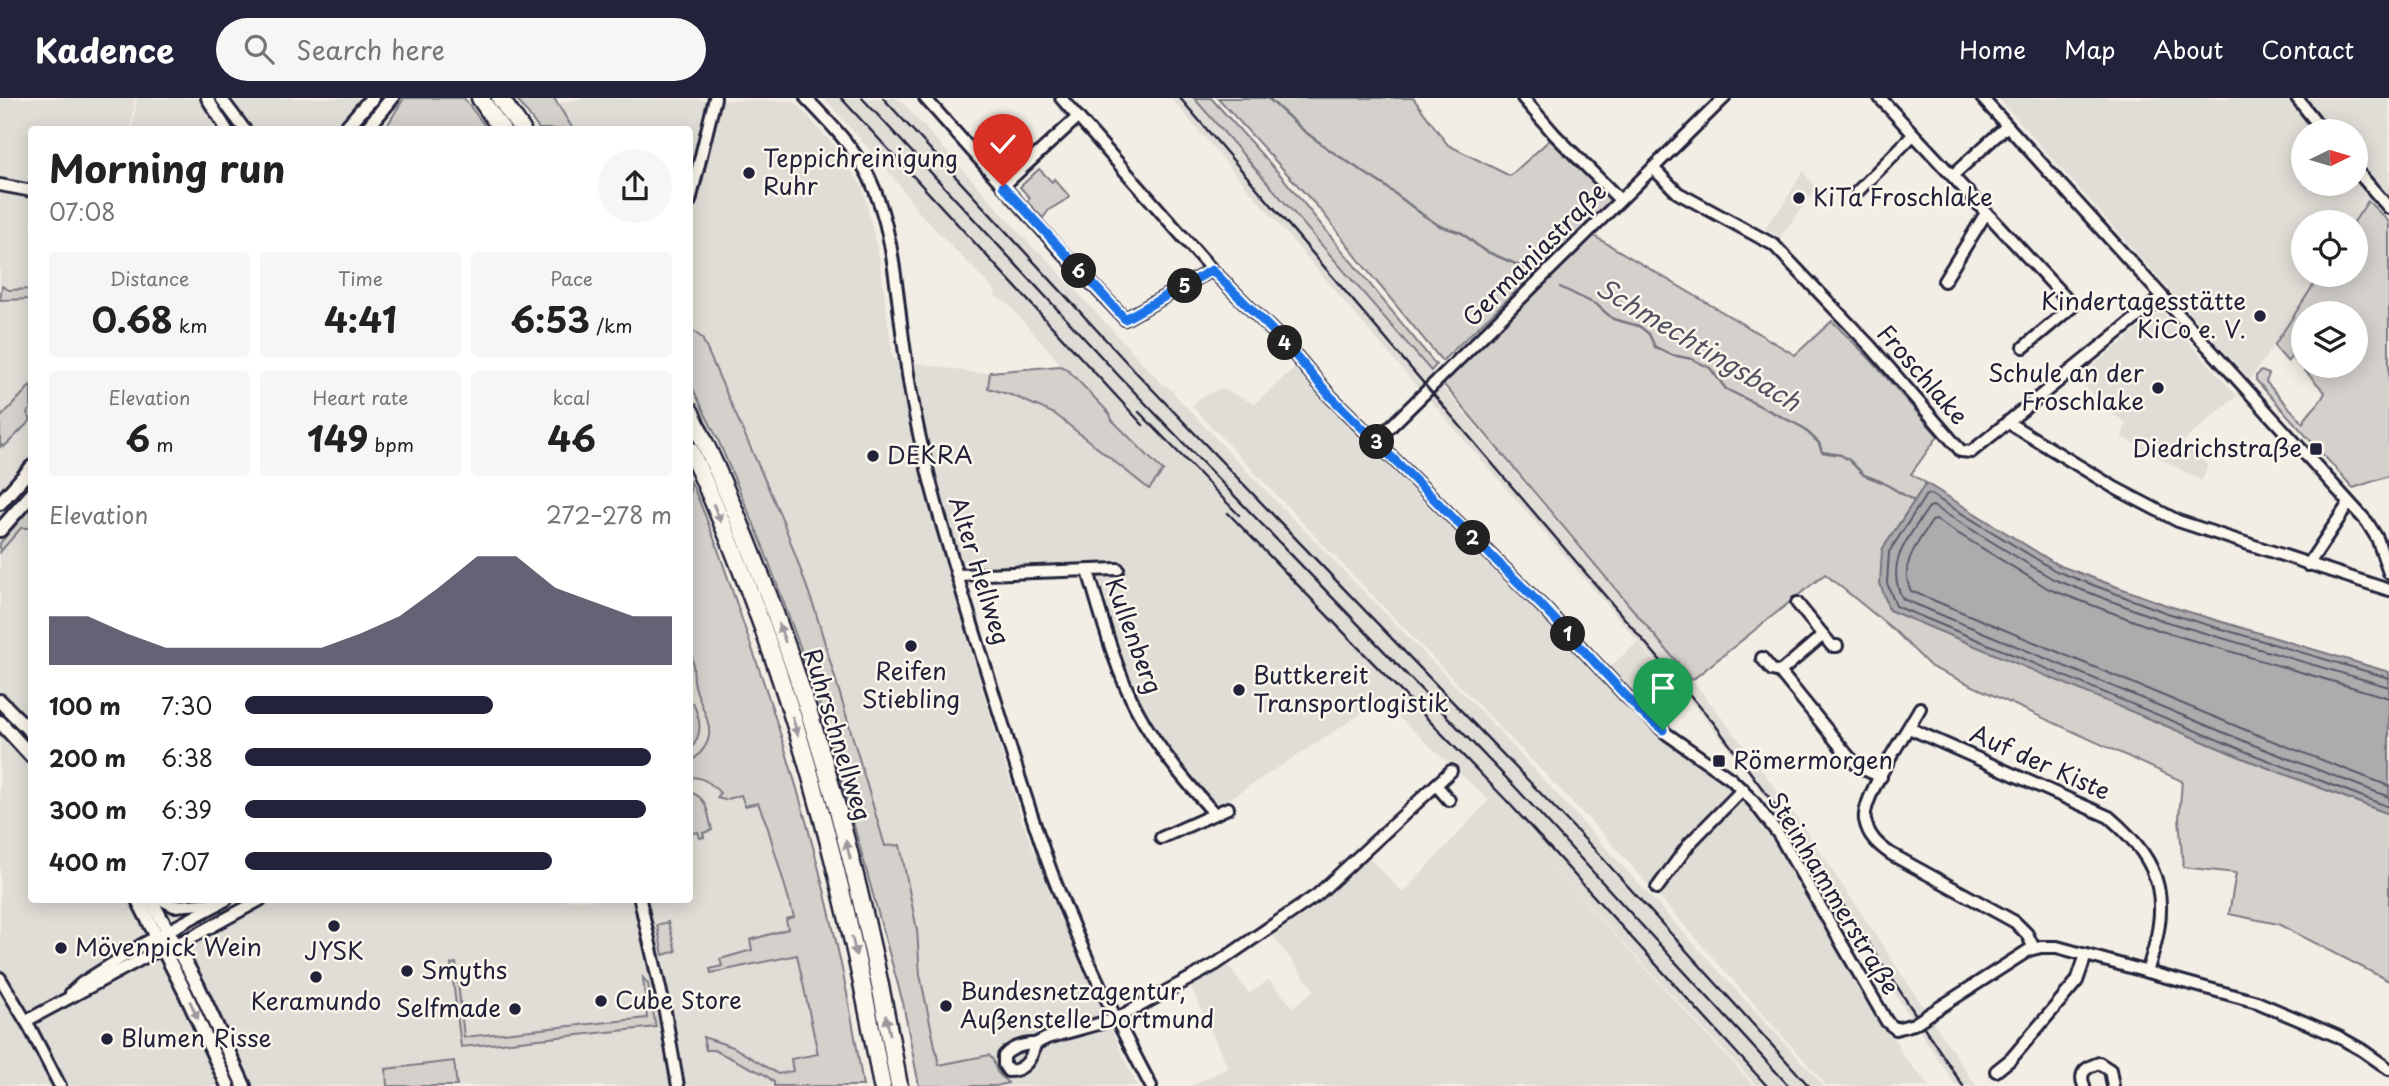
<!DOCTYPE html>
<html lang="en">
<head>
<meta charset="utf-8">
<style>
  body { margin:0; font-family:"Playpen Sans",sans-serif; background:#f6f6f6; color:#222; height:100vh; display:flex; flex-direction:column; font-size:26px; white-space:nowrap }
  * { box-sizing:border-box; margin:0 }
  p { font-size:23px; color:#767676 }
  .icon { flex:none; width:38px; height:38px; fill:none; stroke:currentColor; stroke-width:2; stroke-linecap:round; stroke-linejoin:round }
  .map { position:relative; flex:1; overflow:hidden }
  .sheet { position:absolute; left:28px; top:28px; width:665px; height:777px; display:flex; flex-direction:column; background:#fff; border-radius:7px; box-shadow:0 4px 18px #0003 }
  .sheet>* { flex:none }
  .needle { width:46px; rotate:85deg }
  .tools { position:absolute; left:2291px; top:21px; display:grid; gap:14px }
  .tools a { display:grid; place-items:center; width:77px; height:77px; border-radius:50%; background:#fff; box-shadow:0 4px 18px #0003; font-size:35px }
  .pin { position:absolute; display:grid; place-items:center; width:60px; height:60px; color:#fff; margin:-72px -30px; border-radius:50% 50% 50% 0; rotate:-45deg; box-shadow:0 0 7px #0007 }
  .pin .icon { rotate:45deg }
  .km { position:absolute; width:35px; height:35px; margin:-18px; border-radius:50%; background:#222; color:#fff; font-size:19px; line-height:35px; text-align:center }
  .round { display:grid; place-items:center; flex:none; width:74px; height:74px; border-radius:37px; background:#f6f6f6 }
  .headline { display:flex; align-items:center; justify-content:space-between; height:119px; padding:0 21px }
  h1 { font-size:38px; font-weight:700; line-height:52px }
  .metrics { display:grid; grid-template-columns:repeat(3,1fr); gap:10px; height:119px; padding:7px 21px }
  .metrics div { display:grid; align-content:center; border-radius:7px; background:#f6f6f6; text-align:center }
  .metrics b { font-size:35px; font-weight:700 }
  .metrics small { font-size:19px; font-weight:400 }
  .metrics p { font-size:19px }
  .chart { height:196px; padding:14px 21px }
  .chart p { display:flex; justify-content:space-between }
  .chart svg { width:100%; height:126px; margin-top:7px; fill:#22223b; opacity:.7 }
  ul { padding:0 21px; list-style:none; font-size:23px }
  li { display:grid; grid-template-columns:112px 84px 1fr; align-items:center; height:52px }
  li i { height:18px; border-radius:9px; background:#22223b }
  header { display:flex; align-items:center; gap:42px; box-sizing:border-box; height:98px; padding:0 35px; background:#22223b; color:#fff }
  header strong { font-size:33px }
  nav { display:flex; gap:38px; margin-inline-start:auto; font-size:24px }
  .search { width:490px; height:63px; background:#f6f6f6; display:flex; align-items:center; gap:18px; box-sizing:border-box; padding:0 24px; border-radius:38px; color:#767676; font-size:26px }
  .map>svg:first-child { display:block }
  .built { fill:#e0dcd6; fill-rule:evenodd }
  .green { fill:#d4d1cc; stroke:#7b7a84; stroke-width:2; fill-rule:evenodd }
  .water { fill:#aeabad; stroke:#76747f; stroke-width:2 }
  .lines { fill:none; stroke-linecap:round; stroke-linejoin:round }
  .shore { stroke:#5a5969; stroke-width:2 }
  .stream { stroke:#76747f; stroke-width:2.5 }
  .minor-casing { stroke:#22223b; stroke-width:16 }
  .major-casing { stroke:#22223b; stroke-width:18 }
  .highway-casing { stroke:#22223b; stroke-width:21 }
  .minor { stroke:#fbf7ec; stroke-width:10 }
  .major { stroke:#fbf7ec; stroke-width:12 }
  .highway { stroke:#fbf7ec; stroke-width:16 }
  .rail { stroke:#22223b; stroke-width:2.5 }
  .minor-bridge-casing { stroke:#22223b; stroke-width:16; stroke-linecap:butt }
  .minor-bridge { stroke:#fbf7ec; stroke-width:10 }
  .oneway { fill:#99979c }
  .route-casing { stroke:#fff; stroke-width:14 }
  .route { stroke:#1a73e8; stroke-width:9 }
  .poi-dot { fill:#22223b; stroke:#fbf7ec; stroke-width:2.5 }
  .labels { text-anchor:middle; stroke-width:5; stroke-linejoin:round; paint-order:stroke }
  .poi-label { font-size:24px; fill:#22223b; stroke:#fbf7ec; text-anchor:start }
  .street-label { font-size:24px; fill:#22223b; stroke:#fbf7ec }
  .water-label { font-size:26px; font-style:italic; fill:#535263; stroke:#fbf7ec }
</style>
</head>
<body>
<header>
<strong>Kadence</strong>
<div class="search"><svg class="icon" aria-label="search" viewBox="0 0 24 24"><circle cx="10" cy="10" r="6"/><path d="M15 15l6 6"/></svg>Search here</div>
<nav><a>Home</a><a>Map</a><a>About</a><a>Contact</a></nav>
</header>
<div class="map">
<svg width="2389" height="988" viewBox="0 0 2389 988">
  <rect width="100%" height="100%" fill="#f2eee5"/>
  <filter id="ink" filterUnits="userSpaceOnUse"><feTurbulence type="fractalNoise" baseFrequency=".0143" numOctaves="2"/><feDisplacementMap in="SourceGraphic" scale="14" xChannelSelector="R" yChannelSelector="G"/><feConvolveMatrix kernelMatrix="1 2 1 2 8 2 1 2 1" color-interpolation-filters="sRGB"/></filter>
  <g filter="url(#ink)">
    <g class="built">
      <polygon points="0,0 135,0 130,31 32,32 31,86 0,79"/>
      <polygon points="137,0 199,0 212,22 213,30 132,31"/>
      <polygon points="233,0 358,0 359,1 331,31 251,32"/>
      <polygon points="582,0 794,3 839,53 863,90 880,164 893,261 975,275 990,274 988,290 1014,298 1055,316 1149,391 1163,373 1111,322 1110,316 1067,271 1060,268 1056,260 1006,204 996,199 995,193 917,112 895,81 824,0 896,0 902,4 1036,153 1041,155 1163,287 1168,289 1238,364 1489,622 1824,988 1757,988 1520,734 1754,988 1191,988 1228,970 1191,889 1229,868 1249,896 1269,882 1293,909 1314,892 1273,838 1320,805 1368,759 1403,795 1489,702 1381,603 1217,709 1184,672 1140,602 1119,547 1095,465 946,470 1022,723 1059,818 1137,988 919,988 897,884 881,832 850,709 809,573 761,443 718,342 690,285 690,32 538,31 526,13"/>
      <polygon points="1171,0 1194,0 1334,158 1434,277 1419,291"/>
      <path d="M1998 0H2389V108L2375 96 2354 124H2303V177H2320L2250 282ZM2303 33H2356V86H2303Z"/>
      <polygon points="1803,73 1816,91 1780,139 1765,131 1774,116 1776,116 1782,109"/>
      <polygon points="0,95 32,100 32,802 690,802 690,539 748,660 791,796 833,988 0,988"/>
      <polygon points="2161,213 2237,298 2182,344 2208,367 2202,383 2122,339 2126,324 2114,317 2077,281"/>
      <polygon points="1301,264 1604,574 1638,544 1685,602 1663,632 1753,703 1887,924 1902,956 1929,988 1827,988 1605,738 1317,440 1192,308 1199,301 1219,291 1225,292 1255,306"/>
      <polygon points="1442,289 1692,582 1751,657 1809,737 1976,988 1956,988 1750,677 1703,618 1429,301"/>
    </g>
    <g class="green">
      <polygon points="404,0 464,0 487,31 385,31"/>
      <polygon points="516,0 554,0 573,31 539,31"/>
      <polygon points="1194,0 1211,0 1283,80 1436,267 1431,273"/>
      <polygon points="1218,0 1413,0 1448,47 1510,78 1555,37 1620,102 1589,135 1795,257 1832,223 1870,261 1938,338 1911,376 1926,385 1882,452 1889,512 2250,663 2389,716 2389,883 2278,826 2229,816 2236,775 2183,769 2179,720 2182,683 1931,569 1894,532 1825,476 1692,582 1440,282 1573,150 1565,147 1442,263 1366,171 1323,115"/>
      <polygon points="1039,71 1052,84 1054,81 1070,99 1049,112 1043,120 1027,104 1030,100 1020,89"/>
      <path d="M2368 103 2389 124V378L2353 390 2256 282V278L2261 273 2269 276 2266 284 2303 325C2308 313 2321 307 2325 294L2291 258 2288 264 2274 248 2320 177H2356L2354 124ZM2303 215H2356V268H2303Z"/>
      <polygon points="2,188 9,192 31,191 31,201 0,202"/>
      <polygon points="690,230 702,240 783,423 815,512 885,748 900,747 917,832 920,877 939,967 989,957 993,962 997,974 1008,985 996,988 919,988 903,905 830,641 809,573 761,443 718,342 690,285"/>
      <polygon points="1060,268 1067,271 1110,316 1112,322 1163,373 1149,391 1055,316 1014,298 988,290 990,274"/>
      <polygon points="31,287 31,310 27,315 31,322 4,349 2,347 0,349 0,320"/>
      <path d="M690 382C713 432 729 484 747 536 799 683 840 834 863 988H774V984L764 976 714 952H706L703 939 733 949 778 976 793 973 791 961 818 956 797 857 711 875 710 871 722 868 720 861 752 852 750 842 788 831 786 821 794 819 767 727 758 705 745 708 741 697 725 702 717 700 720 695C711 685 703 679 690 679V664C725 638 703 619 695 588 692 575 695 563 690 550Z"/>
      <polygon points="31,409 31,430 21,430 0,454 0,445"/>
      <path d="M693 605C701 622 703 637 690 652V607Z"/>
      <path d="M692 695C708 700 708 718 712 732L703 735 704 739 700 740 698 734 690 736V696Z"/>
      <polygon points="668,824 676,853 663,857 657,827"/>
      <polygon points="456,865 464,939 647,920 643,880 648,886 656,929 461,949 451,866"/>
      <polygon points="454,963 457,988 387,988 386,971"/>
    </g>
    <polygon class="water" points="1926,385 2058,467 2169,508 2389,574 2389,716 2250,663 1889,512 1880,485 1882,452"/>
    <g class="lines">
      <g class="shore">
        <polyline points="2389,580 2167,515 2056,473 1930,396 1926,397 1889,454 1887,485 1896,508 2252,656 2389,709"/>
        <path d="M2389 589 2164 523 2053 481 1933 408 1929 409C1910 438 1883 465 1903 501L2256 648 2389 699"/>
        <path d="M2389 600 2161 533 2049 491 1936 422 1932 423C1918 445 1898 467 1911 493L2260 638 2389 688"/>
      </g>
      <g class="stream">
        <polyline points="1268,0 1304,33 1331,53 1385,88 1423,117 1440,128 1462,135 1483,152 1525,170"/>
        <polyline points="1560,189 1597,207 1613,221 1639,228 1649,236 1655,249 1672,257 1692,261 1710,270 1726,291 1802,329 1819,345 1822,354 1841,357 1849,362 1864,377 1882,384 1914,403"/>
      </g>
      <g class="minor-casing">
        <g id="minor">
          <polyline points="207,0 227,32"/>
          <polyline points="221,0 245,32"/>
          <path d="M806 0C829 24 854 49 869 79 895 133 896 197 905 255 912 310 924 363 939 416 957 479 977 542 996 604 1015 665 1033 727 1056 786 1082 855 1116 922 1151 988"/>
          <polyline points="925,0 1059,151 1125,221 1212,172"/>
          <polyline points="1061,0 1212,172 1285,245 1330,298 1545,511 1627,599 1667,636 1731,681 1753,703 1779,737 1887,924 1896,931 1914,926"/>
          <polyline points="1523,0 1555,37 1620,102"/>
          <polyline points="1880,0 2073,208 2024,249"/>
          <polyline points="1982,0 2367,424 2377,440 2389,475"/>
          <polyline points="2297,0 2323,33"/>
          <polyline points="1653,70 1678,95 1774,147 1871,249 1961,353 1971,354 2162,199"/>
          <polyline points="2356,72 2389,110"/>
          <polyline points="1953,77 2007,28"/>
          <polyline points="0,87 32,93"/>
          <polyline points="1003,88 1078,19"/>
          <polyline points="1857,94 1913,37"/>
          <polyline points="690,103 715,0"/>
          <polyline points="1944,183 1986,115"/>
          <polyline points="2007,324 2115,390 2178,423 2389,492"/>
          <polyline points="1376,343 1724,0"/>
          <polyline points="2308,467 2349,405"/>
          <path d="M1088 473C1102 519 1114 569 1137 612 1157 650 1186 684 1215 716"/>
          <polyline points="957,477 1118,471"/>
          <polyline points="1823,537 1832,548 1837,548"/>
          <polyline points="1762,560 1772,572 1780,574 1849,659 1859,669 1881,679"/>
          <polyline points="1780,574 1823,537 1797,505"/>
          <path d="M1920 610C1908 632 1861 700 1865 722 1868 738 1878 747 1891 756L2015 824 2027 836 2034 850"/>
          <path d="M1909 630 2109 719C2166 768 2170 805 2147 874"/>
          <polyline points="1436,687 1449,702"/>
          <polyline points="1161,740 1228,710"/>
          <polyline points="1657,790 1690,745 1743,691"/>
          <polyline points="162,802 174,808 214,805"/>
          <polyline points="640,802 664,908 678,988"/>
          <polyline points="0,880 30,930 60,988"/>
          <polyline points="71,895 82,885 143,846 226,802"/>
          <polyline points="1931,915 2029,852 2041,849 2057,849 2257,904 2337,938 2362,952 2389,971"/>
          <polyline points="26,923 149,857 194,838 260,802"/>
          <path d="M1031 946H1035C1032 961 1024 973 1008 973L1004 967V958C1011 950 1020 947 1031 946Z"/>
          <polyline points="1035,946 1047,940 1116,921 1216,866 1317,797 1451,673"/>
          <polyline points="1996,973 2011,961 2077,883 2086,857"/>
          <path d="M2084 988C2078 974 2087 969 2099 965L2110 972 2113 988"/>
        </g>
      </g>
      <g class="major-casing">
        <g id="major">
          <polyline points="344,32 372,0"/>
          <polyline points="366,32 392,0"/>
          <polyline points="0,405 32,369"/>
          <polyline points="0,432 32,396"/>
          <polyline points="0,603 32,635"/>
          <polyline points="0,624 32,659"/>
          <polyline points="138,802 185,894 228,988"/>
          <polyline points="151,802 198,888 244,988"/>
        </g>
      </g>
      <g class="highway-casing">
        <g id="highway">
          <polyline points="480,0 502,32"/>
          <polyline points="500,0 522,32"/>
          <path d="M690 313C792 526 859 755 899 988"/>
          <path d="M690 352C784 553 843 770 882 988"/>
        </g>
      </g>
      <use href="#minor" class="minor"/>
      <use href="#major" class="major"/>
      <use href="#highway" class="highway"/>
      <g class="rail">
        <polyline points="841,0 1143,327"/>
        <polyline points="862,0 1119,278 1517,691 1789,988"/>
        <polyline points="883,0 1129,267 1596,753 1809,988"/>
        <polyline points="1180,0 1713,624 1796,736 1963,988"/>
        <polyline points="1139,314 1239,417"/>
        <polyline points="1228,415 1506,702 1767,988"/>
      </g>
      <g class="minor-bridge-casing">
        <polyline id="minor-bridge" points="1914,926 1931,915"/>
      </g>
      <use href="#minor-bridge" class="minor-bridge"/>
    </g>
    <defs><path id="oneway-solid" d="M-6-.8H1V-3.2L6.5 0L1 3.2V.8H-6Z" transform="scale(1.75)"/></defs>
    <g class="oneway">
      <use href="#oneway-solid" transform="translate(717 415) rotate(67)"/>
      <use href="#oneway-solid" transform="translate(782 535) rotate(-110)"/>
      <use href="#oneway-solid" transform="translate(795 628) rotate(73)"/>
      <use href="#oneway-solid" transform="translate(848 752) rotate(-104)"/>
      <use href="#oneway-solid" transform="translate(854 848) rotate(77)"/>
      <use href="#oneway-solid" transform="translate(194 912) rotate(65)"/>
      <use href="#oneway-solid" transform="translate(888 927) rotate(-102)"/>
    </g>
  </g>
  <g class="lines" filter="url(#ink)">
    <g class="route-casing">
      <polyline id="route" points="1003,88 1125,221 1212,172 1285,245 1330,298 1545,511 1641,614 1663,632"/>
    </g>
    <use href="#route" class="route"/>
  </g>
  <g class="poi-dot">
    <circle cx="749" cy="75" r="7"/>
    <circle cx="1799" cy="100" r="7"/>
    <circle cx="2260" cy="218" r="7"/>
    <circle cx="2158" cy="290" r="7"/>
    <rect x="2309" y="344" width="14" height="14" rx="3.5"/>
    <circle cx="873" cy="358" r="7"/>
    <circle cx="911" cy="548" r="7"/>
    <circle cx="1239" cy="592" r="7"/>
    <rect x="1712" y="656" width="14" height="14" rx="3.5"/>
    <circle cx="334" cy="828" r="7"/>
    <circle cx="61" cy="850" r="7"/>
    <circle cx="407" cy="873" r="7"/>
    <circle cx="316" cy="879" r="7"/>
    <circle cx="601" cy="903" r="7"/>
    <circle cx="946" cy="908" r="7"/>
    <circle cx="515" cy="911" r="7"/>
    <circle cx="107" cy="941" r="7"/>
  </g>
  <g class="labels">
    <g class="poi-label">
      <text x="763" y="69">Teppichreinigung<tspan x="763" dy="28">Ruhr</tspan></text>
      <text x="1813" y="108">KiTa Froschlake</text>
      <text x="2246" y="212" text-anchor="end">Kindertagesstätte<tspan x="2246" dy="28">KiCo e. V.</tspan></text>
      <text x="2144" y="284" text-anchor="end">Schule an der<tspan x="2144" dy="28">Froschlake</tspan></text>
      <text x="2302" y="359" text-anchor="end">Diedrichstraße</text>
      <text x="887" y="366">DEKRA</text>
      <text x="911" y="582" text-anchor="middle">Reifen<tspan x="911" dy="28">Stiebling</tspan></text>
      <text x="1253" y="586">Buttkereit<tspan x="1253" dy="28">Transportlogistik</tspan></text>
      <text x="1733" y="671">Römermorgen</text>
      <text x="75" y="858">Mövenpick Wein</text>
      <text x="334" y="862" text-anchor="middle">JYSK</text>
      <text x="421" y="881">Smyths</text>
      <text x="960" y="902">Bundesnetzagentur,<tspan x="960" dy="28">Außenstelle Dortmund</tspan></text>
      <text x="615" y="911">Cube Store</text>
      <text x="316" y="912" text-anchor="middle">Keramundo</text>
      <text x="501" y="919" text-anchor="end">Selfmade</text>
      <text x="121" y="949">Blumen Risse</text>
    </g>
    <g class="street-label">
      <text transform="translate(1535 157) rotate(-45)" y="8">Germaniastraße</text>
      <text transform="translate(1922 277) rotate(49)" y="8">Froschlake</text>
      <text transform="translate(979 473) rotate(73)" y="8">Alter Hellweg</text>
      <text transform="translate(1133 538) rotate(70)" y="8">Kullenberg</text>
      <text transform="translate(837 637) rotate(73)" y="8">Ruhrschnellweg</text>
      <text transform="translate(2040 665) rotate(24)" y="8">Auf der Kiste</text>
      <text transform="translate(1833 796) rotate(59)" y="8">Steinhammerstraße</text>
    </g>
    <g class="water-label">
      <text transform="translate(1698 247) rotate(31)" y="9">Schmechtingsbach</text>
    </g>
  </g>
</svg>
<div class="tools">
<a><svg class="needle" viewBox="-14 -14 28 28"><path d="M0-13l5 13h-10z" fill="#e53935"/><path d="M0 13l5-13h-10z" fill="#767676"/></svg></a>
<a><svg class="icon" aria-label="locate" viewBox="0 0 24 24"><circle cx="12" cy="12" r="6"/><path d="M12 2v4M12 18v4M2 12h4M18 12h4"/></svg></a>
<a><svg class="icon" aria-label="layers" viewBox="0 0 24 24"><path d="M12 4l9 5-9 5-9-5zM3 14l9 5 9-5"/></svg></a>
</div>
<div class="pin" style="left:1663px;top:632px;background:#1e9e55"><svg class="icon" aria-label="arrive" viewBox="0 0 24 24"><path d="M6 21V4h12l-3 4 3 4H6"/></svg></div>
<div class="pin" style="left:1003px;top:88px;background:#d93025"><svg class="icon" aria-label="check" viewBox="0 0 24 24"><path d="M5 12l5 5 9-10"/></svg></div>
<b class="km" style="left:1568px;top:536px">1</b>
<b class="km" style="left:1473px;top:440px">2</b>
<b class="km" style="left:1377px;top:344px">3</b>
<b class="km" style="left:1285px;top:245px">4</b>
<b class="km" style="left:1185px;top:188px">5</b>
<b class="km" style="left:1079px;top:173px">6</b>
<section class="sheet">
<div class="headline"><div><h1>Morning run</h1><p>07:08</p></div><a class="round"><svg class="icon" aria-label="share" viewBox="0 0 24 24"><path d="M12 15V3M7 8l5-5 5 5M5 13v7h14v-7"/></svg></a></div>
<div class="metrics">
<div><p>Distance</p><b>0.68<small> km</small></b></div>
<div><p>Time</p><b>4:41</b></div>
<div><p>Pace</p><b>6:53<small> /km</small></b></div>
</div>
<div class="metrics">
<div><p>Elevation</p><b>6<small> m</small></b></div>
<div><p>Heart rate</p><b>149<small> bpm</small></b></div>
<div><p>kcal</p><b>46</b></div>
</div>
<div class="chart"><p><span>Elevation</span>272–278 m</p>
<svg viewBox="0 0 160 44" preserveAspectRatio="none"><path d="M0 44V27L10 27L20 33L30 38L40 38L50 38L60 38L70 38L80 33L90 27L100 17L110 6L120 6L130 17L140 22L150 27L160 27V44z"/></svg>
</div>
<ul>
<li><b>100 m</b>7:30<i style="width:58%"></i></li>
<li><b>200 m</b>6:38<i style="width:95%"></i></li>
<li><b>300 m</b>6:39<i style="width:94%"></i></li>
<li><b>400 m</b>7:07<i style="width:72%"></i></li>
</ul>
</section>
</div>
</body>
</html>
